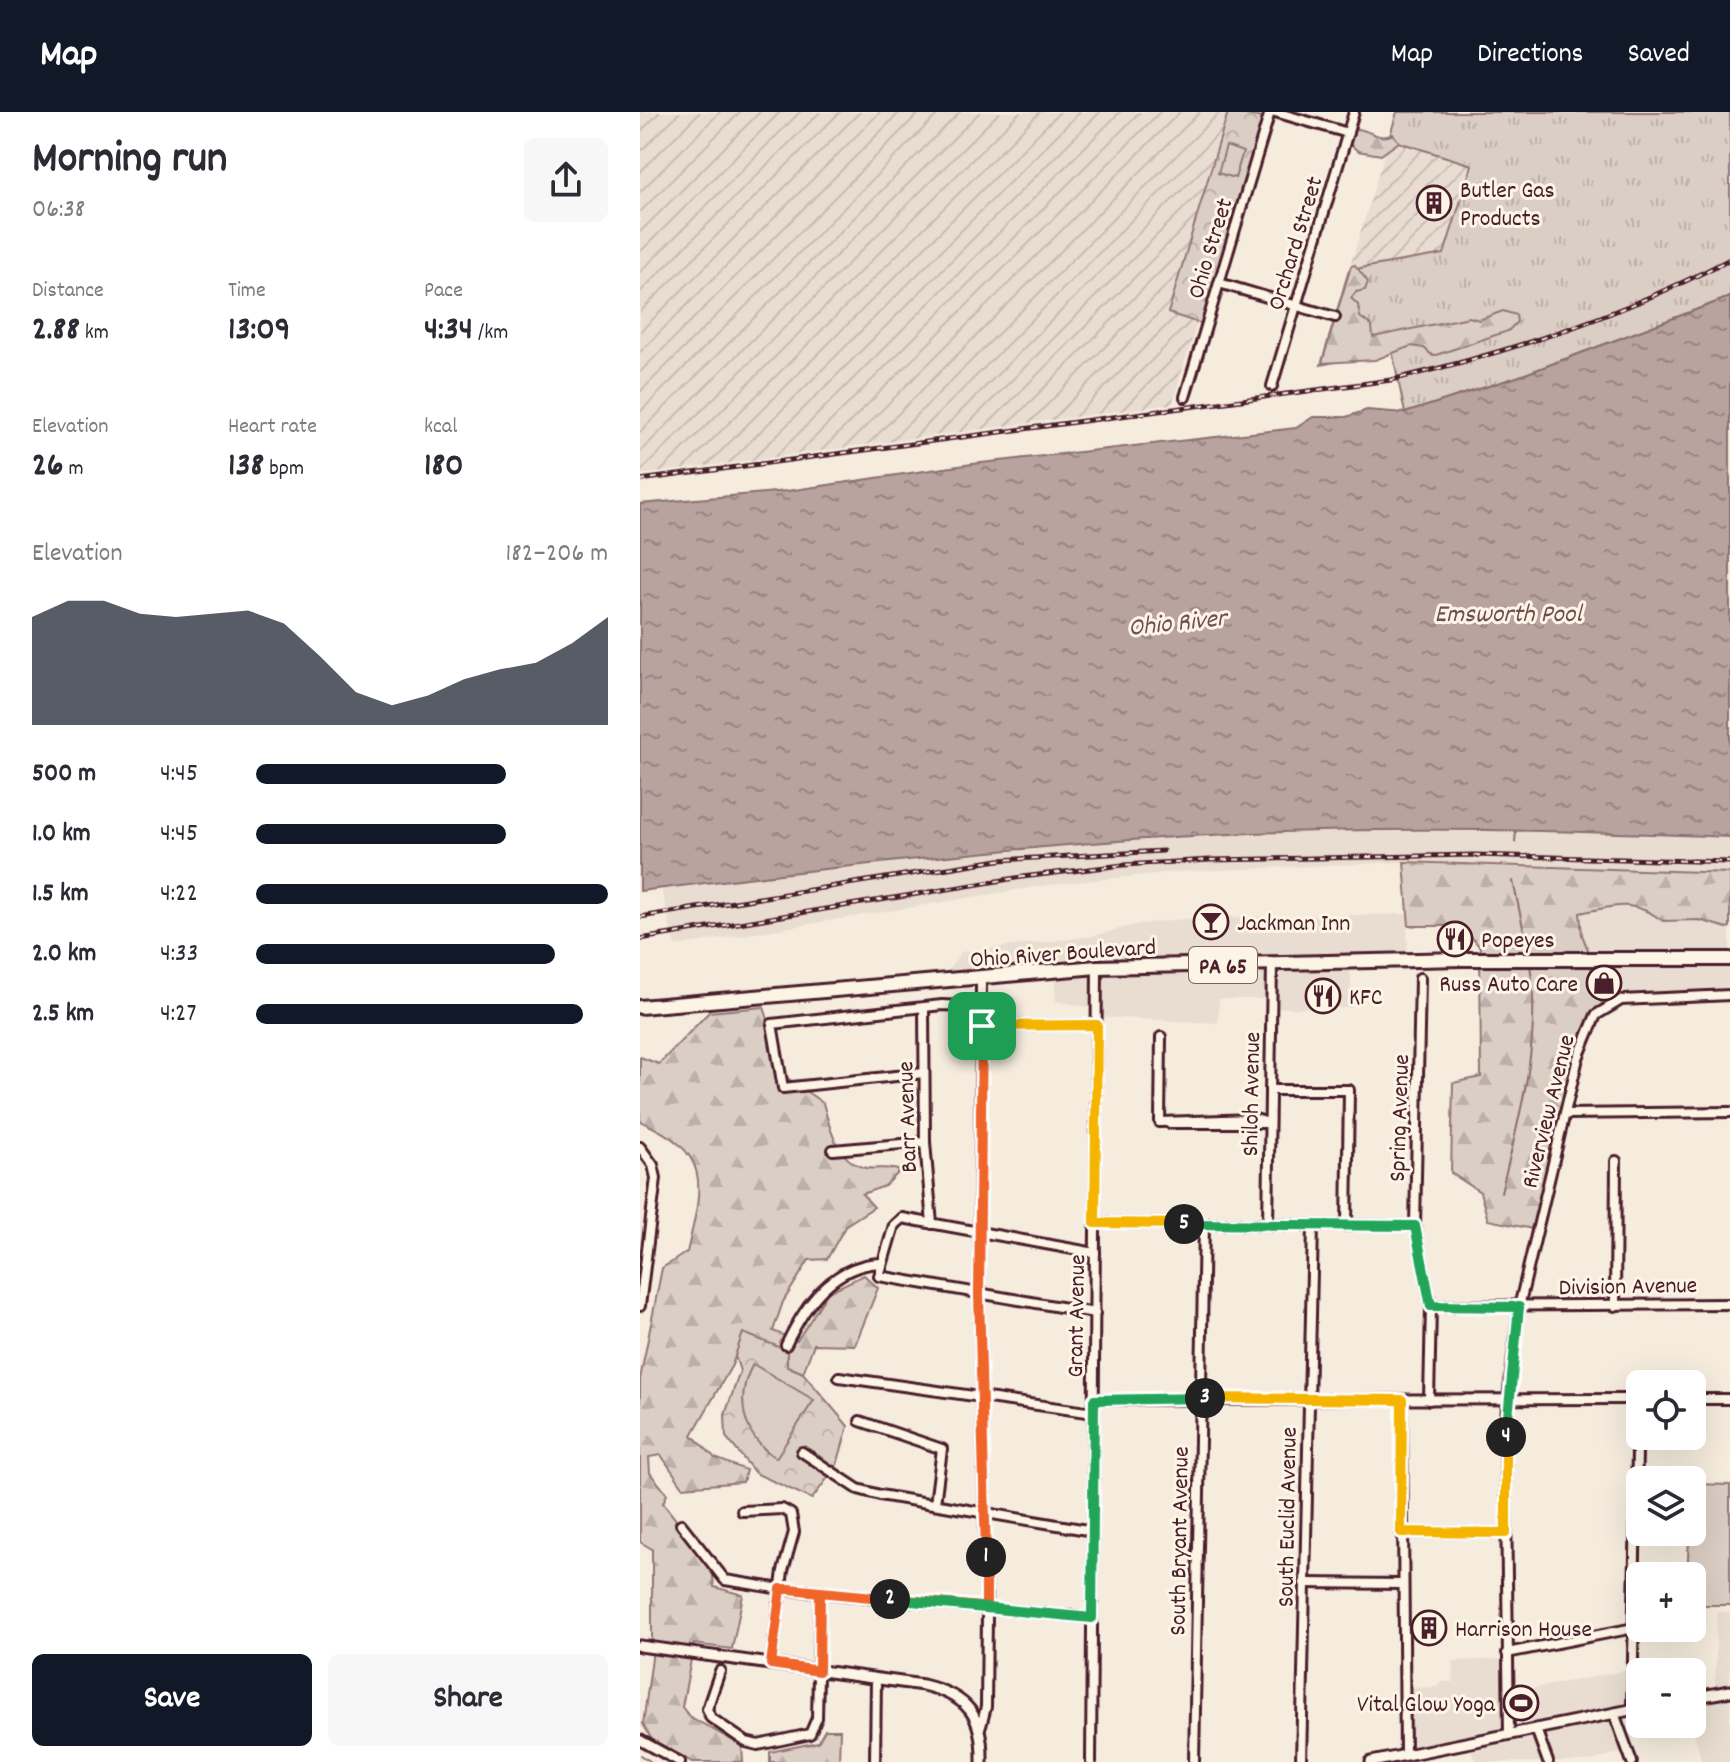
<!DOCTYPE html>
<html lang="en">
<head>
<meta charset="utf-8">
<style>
  body { margin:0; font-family:Dekko,sans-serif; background:#f7f7f7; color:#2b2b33; height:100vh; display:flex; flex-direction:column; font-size:30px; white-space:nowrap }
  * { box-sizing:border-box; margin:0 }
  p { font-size:26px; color:#7c7c81 }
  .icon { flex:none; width:44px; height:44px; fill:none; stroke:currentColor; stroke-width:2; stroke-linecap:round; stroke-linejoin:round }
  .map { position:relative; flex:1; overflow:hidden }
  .sheet { display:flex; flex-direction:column; background:#fff; width:640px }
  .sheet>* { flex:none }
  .tools { position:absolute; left:986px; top:1258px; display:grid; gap:16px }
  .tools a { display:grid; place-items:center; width:80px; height:80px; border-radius:12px; background:#fff; box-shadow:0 8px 32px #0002; font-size:40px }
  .pin { position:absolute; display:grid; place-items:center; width:68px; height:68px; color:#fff; margin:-34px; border-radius:16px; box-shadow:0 4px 12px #0006 }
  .km { position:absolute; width:40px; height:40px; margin:-20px; border-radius:50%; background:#222; color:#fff; font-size:22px; line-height:40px; text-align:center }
  .round { display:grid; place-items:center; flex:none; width:84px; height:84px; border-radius:12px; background:#f7f7f7 }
  .head { display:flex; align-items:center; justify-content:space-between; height:136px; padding:0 32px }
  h1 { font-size:44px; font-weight:700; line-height:60px }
  .figures { display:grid; grid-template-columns:repeat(3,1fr); gap:12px; height:136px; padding:8px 32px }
  .figures div { display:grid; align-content:center }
  .figures b { font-size:34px; font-weight:700 }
  .figures small { font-size:22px; font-weight:400 }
  .figures p { font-size:22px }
  .chart { height:224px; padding:16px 32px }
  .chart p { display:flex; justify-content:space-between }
  .chart svg { width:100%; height:144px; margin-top:8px; fill:#111827; opacity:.7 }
  .cta { display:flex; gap:16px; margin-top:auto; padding:16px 32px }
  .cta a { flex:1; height:92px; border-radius:12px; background:#111827; color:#fff; font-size:32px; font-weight:700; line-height:92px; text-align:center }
  .cta a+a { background:#f7f7f7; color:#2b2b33 }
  ul { padding:0 32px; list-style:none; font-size:26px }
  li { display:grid; grid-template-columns:128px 96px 1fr; align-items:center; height:60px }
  li i { height:20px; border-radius:10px; background:#111827 }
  header { display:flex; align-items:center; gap:48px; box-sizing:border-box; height:112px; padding:0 40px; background:#111827; color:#fff }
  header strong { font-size:38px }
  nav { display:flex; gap:44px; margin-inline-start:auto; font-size:28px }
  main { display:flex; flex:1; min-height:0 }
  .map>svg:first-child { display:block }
  .built { fill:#e8ddd0 }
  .industrial { fill:url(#industrial-furrows) }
  .grass { fill:url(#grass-tufts); stroke:#927678; stroke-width:2 }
  .forest { fill:url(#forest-firs); stroke:#927678; stroke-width:2 }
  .park { fill:url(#park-crowns); stroke:#927678; stroke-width:2 }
  .pitch { fill:#dbcec4; stroke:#927678; stroke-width:2 }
  .water { fill:url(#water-ripples); stroke:#8c6e70; stroke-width:2 }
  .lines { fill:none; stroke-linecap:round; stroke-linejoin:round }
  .stream { stroke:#8c6e70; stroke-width:2 }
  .minor-casing { stroke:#4a1f2b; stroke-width:14 }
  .tertiary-casing { stroke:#4a1f2b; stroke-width:15 }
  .trunk-casing { stroke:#4a1f2b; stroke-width:18 }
  .minor { stroke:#fcf5e5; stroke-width:8 }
  .tertiary { stroke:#fcf5e5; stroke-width:9 }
  .trunk { stroke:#fcf5e5; stroke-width:12 }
  .rail-casing { stroke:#4a1f2b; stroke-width:5 }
  .rail { stroke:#fcf5e5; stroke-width:2; stroke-dasharray:6; stroke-linecap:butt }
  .split-1-casing { stroke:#fff; stroke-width:16 }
  .split-2-casing { stroke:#fff; stroke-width:16 }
  .split-3-casing { stroke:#fff; stroke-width:16 }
  .split-4-casing { stroke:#fff; stroke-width:16 }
  .split-5-casing { stroke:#fff; stroke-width:16 }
  .split-6-casing { stroke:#fff; stroke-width:16 }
  .split-1 { stroke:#f0652b; stroke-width:10 }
  .split-2 { stroke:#f0652b; stroke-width:10 }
  .split-3 { stroke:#22a559; stroke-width:10 }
  .split-4 { stroke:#f5b400; stroke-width:10 }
  .split-5 { stroke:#22a559; stroke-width:10 }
  .split-6 { stroke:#f5b400; stroke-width:10 }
  .labels { text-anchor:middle; stroke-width:6; stroke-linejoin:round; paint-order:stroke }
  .shield { fill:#fcf5e5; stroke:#7f5f63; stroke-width:2 }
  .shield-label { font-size:22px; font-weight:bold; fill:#4a1f2b }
  .poi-label { font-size:24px; fill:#4a1f2b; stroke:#fcf5e5; text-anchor:start }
  .street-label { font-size:24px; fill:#4a1f2b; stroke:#fcf5e5 }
  .water-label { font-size:26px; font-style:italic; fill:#704d53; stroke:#fcf5e5 }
</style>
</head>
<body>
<header>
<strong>Map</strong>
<nav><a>Map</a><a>Directions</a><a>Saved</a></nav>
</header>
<main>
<section class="sheet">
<div class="head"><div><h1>Morning run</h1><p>06:38</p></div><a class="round"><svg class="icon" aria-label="share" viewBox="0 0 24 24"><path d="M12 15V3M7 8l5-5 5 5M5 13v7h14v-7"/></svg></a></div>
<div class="figures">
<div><p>Distance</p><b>2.88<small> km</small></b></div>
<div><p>Time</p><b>13:09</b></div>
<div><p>Pace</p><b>4:34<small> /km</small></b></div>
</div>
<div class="figures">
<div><p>Elevation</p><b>26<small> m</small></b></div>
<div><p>Heart rate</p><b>138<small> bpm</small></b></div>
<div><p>kcal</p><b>180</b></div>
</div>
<div class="chart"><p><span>Elevation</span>182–206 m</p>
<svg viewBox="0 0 160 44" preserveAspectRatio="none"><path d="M0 44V11L10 6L20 6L30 10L40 11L50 10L60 9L70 13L80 23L90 34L100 38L110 35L120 30L130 27L140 25L150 19L160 11V44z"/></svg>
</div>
<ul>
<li><b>500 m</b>4:45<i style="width:71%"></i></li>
<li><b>1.0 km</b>4:45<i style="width:71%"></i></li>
<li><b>1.5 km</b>4:22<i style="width:100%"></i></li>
<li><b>2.0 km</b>4:33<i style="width:85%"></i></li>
<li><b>2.5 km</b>4:27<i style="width:93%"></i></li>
</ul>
<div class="cta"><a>Save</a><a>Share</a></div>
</section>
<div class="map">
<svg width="1090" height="1650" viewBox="0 0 1090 1650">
  <defs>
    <pattern id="industrial-furrows" width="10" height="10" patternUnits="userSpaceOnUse" patternTransform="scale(2)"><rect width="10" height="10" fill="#e8ddd0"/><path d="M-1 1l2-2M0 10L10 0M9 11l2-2" fill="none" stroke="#c8bdb3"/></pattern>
    <pattern id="grass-tufts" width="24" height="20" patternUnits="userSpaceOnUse" patternTransform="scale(2)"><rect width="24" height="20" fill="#dbcec4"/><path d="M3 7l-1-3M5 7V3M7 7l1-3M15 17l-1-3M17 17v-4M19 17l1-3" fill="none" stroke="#bdb0a9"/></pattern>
    <pattern id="forest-firs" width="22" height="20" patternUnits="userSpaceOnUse" patternTransform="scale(2)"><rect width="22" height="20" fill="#dbcec4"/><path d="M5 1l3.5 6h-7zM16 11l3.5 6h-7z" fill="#bdb0a9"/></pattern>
    <pattern id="park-crowns" width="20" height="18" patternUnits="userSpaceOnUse" patternTransform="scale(2)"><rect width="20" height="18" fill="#dbcec4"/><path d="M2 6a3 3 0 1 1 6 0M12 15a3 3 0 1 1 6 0" fill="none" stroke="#bdb0a9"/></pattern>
    <pattern id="water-ripples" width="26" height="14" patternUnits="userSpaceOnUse" patternTransform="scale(2)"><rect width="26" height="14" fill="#b8a39e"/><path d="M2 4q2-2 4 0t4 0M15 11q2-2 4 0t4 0" fill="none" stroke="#988481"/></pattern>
  </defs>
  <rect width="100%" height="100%" fill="#f5ecde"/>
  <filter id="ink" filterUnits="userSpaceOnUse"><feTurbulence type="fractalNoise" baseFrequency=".0125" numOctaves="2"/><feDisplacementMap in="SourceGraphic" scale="16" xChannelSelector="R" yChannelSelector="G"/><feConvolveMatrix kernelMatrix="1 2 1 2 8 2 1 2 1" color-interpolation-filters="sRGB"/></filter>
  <g filter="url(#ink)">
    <g class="built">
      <polygon points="680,719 975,720 1090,725 1090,761 764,750 535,760 407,773 35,834 21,776 157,759 505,727"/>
      <polygon points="987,792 1043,810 1059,808 1090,815 1090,883 997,886 966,895 952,880 951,845 942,823 940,801"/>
      <polygon points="768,802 767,848 710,850 712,896 631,896 631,887 579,887 578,911 457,905 457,897 416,889 414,860 299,871 321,840 452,824 499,812 554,806"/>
      <polygon points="1077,1500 1090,1500 1090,1650 1062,1650 1051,1612 1052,1586 1075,1581"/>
      <polygon points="867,1547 869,1581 993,1557 992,1598 975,1601 988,1638 948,1650 836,1650 827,1630 765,1643 764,1576 796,1575 801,1570 813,1570 813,1549"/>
    </g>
    <g class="industrial">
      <polygon points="0,0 588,0 528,201 557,211 532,292 0,363"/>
      <polygon points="749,27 832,52 804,142 714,159 709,158"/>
    </g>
    <polygon class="grass" points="757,0 1090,0 1090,185 880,264 765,301 752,238 681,253 709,158 804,142 832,53 749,27"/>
    <g class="forest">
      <path d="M718 17C731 19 740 29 753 22L759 30 741 43 718 39 706 29 709 19Z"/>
      <polygon points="715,153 728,170 725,178 716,180 711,186 718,193 720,205 732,214 733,225 829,205 839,208 863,199 876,203 877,210 868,219 793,244 784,236 771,234 735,248 682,251 711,154"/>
      <path d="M764 750 1090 761V815L1087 816 1059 808 1023 809C992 786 976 794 940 801L942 823 951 845 952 880 966 895 949 914 898 1118 848 1108 840 1080 811 1061 813 971 841 965 840 835 822 814H769Z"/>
      <path d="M124 895 146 965 183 991C190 1015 195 1046 222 1055 235 1059 247 1053 260 1059L245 1074 222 1082 234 1095 206 1113 187 1147 169 1148 143 1190 133 1219 157 1229 188 1180 224 1163 238 1176 215 1233 174 1232 163 1261 147 1254 103 1222 92 1253 52 1323 75 1346 106 1358 103 1370 43 1375 21 1343 9 1345 10 1361 27 1382 23 1391 72 1454 74 1475 103 1483 92 1537 54 1532 42 1595 49 1604 102 1634 103 1650H52L12 1628 3 1612 12 1546V1437L0 1430V1267L22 1156 47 1140C63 1073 73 1041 0 1009V945L19 952 69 900Z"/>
      <polygon points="185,1618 200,1618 199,1650 130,1650 130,1640 178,1630"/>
    </g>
    <g class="park">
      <polygon points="588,0 624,6 562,212 528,201"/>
      <polygon points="103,1221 147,1238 147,1254 163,1261 208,1314 197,1353 172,1387 115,1361 86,1325 85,1303 100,1259 95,1244"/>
    </g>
    <g class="pitch">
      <polygon points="586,34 603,40 595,66 578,61"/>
      <path d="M113 1252 174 1288 136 1346C103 1325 94 1286 113 1252Z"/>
      <polygon points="1052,1372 1090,1373 1090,1493 1052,1493 1052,1464 1047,1464"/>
    </g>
    <path class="water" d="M1090 185V725C896 717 698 713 505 727 336 739 168 758 0 779V392L147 379 332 352 656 316 673 305H706L727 298 765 301 880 264Z"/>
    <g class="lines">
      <g class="stream">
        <polyline points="875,730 876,719"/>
        <polyline points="873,769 889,843"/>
        <path d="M861 1080C879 1008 902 927 890 853"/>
        <polyline points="1,1643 11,1650"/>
      </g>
      <g class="minor-casing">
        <g id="minor">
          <polyline points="635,0 708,21"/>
          <polyline points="579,171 695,205"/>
          <polyline points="632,274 714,0"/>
          <polyline points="545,285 630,0"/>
          <polyline points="780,866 775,1114 791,1194 789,1288"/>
          <polyline points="284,896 285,1030 292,1112"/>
          <polyline points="342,914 457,913"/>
          <polyline points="284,961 143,976 132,912 302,893 342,895"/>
          <polyline points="630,978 709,978 707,1114"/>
          <polyline points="925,1002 1090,1000"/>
          <polyline points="520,1010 615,1007 629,1011"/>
          <polyline points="520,1010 521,925"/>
          <polyline points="529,1011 627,1011"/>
          <polyline points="0,1035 13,1053 16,1066 0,1194"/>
          <polyline points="193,1038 285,1030"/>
          <polyline points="455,1111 775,1114"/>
          <polyline points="628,1113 632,852"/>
          <polyline points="791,1194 1090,1192"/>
          <polyline points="975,1194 976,1049"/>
          <polyline points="455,1201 239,1164 254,1113 262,1106 455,1141"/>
          <path d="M146 1233C165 1193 193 1152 242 1151"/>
          <polyline points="199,1265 454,1301"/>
          <polyline points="1052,1287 1090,1287"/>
          <polyline points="454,1288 1000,1287"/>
          <polyline points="762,1288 765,1643"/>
          <polyline points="220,1309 302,1337 295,1392"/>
          <polyline points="162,1340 218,1377 240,1383 453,1419"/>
          <polyline points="102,1399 142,1397 151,1402 154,1420 143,1459 131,1552"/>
          <polyline points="41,1412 85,1468 141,1477 452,1506"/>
          <polyline points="761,1420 866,1421"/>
          <polyline points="664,1471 761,1472"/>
          <polyline points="867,1541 994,1516"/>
          <polyline points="80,1559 67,1597 71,1606 106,1630 118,1633 170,1622 177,1606 180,1480"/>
          <polyline points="992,1598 998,1287"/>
          <polyline points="974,1601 992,1650"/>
          <polyline points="341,1614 346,1595 347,1503 339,1182 341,868"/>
          <polyline points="896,1617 908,1650"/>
          <polyline points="869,1622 865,1312 879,1195 938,946 956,903 981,888 1090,883"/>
          <polyline points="0,1628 40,1650"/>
          <polyline points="235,1650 236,1567"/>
          <polyline points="451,1650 457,855"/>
          <polyline points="554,1650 564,1112"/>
          <polyline points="661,1650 673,1114"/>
        </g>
      </g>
      <g class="tertiary-casing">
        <g id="tertiary">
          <path d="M0 1534 283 1573C329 1584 343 1604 342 1650"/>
          <polyline points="1052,1586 1090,1579"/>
          <polyline points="731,1650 1000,1596"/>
        </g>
      </g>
      <g class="trunk-casing">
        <polyline id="trunk" points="0,895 457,855 822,847 1090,847"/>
      </g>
      <use href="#minor" class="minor"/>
      <use href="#tertiary" class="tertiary"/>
      <use href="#trunk" class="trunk"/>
      <g class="rail-casing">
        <g id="rail">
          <path d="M0 368 751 268C868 241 983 203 1090 147"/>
          <polyline points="0,805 359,748 523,739"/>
          <polyline points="0,827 382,765 483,753 570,748 835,743 1090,750"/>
        </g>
      </g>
      <use href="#rail" class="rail"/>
    </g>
  </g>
  <g class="lines" filter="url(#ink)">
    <g class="split-1-casing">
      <polyline id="split-1" points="342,914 339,1182 346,1445"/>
    </g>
    <g class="split-2-casing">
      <polyline id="split-2" points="250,1487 180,1480 179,1559 131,1552 141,1477 149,1477 341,1495 346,1496 346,1445"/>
    </g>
    <g class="split-3-casing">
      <polyline id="split-3" points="250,1487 452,1506 454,1288 565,1286"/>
    </g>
    <g class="split-4-casing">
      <polyline id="split-4" points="565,1286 762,1288 761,1420 866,1421 866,1325"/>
    </g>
    <g class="split-5-casing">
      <polyline id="split-5" points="544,1112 775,1114 791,1194 879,1195 866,1325"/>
    </g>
    <g class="split-6-casing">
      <polyline id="split-6" points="342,914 457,913 455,1111 544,1112"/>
    </g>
    <use href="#split-1" class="split-1"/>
    <use href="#split-2" class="split-2"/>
    <use href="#split-3" class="split-3"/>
    <use href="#split-4" class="split-4"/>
    <use href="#split-5" class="split-5"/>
    <use href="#split-6" class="split-6"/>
  </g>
  <defs>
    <g id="building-ring" transform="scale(1.8)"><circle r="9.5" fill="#fcf5e5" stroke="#4a1f2b" stroke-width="1.5"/><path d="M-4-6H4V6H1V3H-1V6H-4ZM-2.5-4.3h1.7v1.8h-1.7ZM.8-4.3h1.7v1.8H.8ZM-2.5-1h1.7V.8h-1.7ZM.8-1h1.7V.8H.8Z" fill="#4a1f2b"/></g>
    <g id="bar-ring" transform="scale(1.8)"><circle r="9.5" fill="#fcf5e5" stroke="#4a1f2b" stroke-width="1.5"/><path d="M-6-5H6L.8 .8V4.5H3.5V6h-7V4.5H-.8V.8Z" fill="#4a1f2b"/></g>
    <g id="restaurant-ring" transform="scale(1.8)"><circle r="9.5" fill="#fcf5e5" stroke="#4a1f2b" stroke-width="1.5"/><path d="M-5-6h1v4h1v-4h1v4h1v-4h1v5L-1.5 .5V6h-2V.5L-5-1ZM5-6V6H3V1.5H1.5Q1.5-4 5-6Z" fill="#4a1f2b"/></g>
    <g id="shop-ring" transform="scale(1.8)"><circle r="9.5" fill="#fcf5e5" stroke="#4a1f2b" stroke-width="1.5"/><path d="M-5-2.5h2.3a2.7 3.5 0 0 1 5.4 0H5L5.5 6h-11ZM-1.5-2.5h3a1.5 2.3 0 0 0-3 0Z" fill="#4a1f2b"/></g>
    <g id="stadium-ring" transform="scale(1.8)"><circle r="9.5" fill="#fcf5e5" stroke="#4a1f2b" stroke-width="1.5"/><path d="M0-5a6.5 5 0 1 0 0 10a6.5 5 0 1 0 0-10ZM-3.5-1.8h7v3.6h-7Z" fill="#4a1f2b"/></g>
  </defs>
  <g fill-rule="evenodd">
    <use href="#building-ring" x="794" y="91"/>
    <use href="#bar-ring" x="571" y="810"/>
    <use href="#restaurant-ring" x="815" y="827"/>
    <use href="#shop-ring" x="964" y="871"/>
    <use href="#restaurant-ring" x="683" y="884"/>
    <use href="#building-ring" x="789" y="1516"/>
    <use href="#stadium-ring" x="881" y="1591"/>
  </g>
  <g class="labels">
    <rect class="shield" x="549" y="835" width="68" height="36" rx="6"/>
    <g class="shield-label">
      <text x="583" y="861">PA 65</text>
    </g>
    <g class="poi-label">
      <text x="820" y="85">Butler Gas<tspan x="820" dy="28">Products</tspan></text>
      <text x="597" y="818">Jackman Inn</text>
      <text x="841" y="835">Popeyes</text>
      <text x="938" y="879" text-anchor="end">Russ Auto Care</text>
      <text x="709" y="892">KFC</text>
      <text x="815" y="1524">Harrison House</text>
      <text x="855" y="1599" text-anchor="end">Vital Glow Yoga</text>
    </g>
    <g class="street-label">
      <text transform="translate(654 131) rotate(-73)" y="8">Orchard Street</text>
      <text transform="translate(569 136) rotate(-73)" y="8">Ohio Street</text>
      <text transform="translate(423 840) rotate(-4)" y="8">Ohio River Boulevard</text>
      <text transform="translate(610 982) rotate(-89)" y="8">Shiloh Avenue</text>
      <text transform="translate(907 999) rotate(-76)" y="8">Riverview Avenue</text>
      <text transform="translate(266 1005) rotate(-92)" y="8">Barr Avenue</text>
      <text transform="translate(758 1006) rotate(-88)" y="8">Spring Avenue</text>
      <text transform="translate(988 1173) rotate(-1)" y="8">Division Avenue</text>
      <text transform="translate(435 1204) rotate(-89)" y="8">Grant Avenue</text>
      <text transform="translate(646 1405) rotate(-89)" y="8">South Euclid Avenue</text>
      <text transform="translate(538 1429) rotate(-89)" y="8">South Bryant Avenue</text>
    </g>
    <g class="water-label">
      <text x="868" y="509">Emsworth Pool</text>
      <text transform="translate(537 509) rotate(-6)" y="9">Ohio River</text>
    </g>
  </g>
</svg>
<div class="tools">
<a><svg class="icon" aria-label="locate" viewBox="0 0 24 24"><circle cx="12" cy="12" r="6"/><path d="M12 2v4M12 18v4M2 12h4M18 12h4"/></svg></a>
<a><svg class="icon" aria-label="layers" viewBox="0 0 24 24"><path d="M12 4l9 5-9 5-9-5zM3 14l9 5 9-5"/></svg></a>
<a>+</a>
<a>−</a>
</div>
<div class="pin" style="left:342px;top:914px;background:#1e9e55"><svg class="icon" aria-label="arrive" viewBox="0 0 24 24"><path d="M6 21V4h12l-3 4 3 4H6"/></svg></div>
<b class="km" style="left:346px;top:1445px">1</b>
<b class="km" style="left:250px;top:1487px">2</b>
<b class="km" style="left:565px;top:1286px">3</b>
<b class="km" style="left:866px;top:1325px">4</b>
<b class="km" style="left:544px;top:1112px">5</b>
</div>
</main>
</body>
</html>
